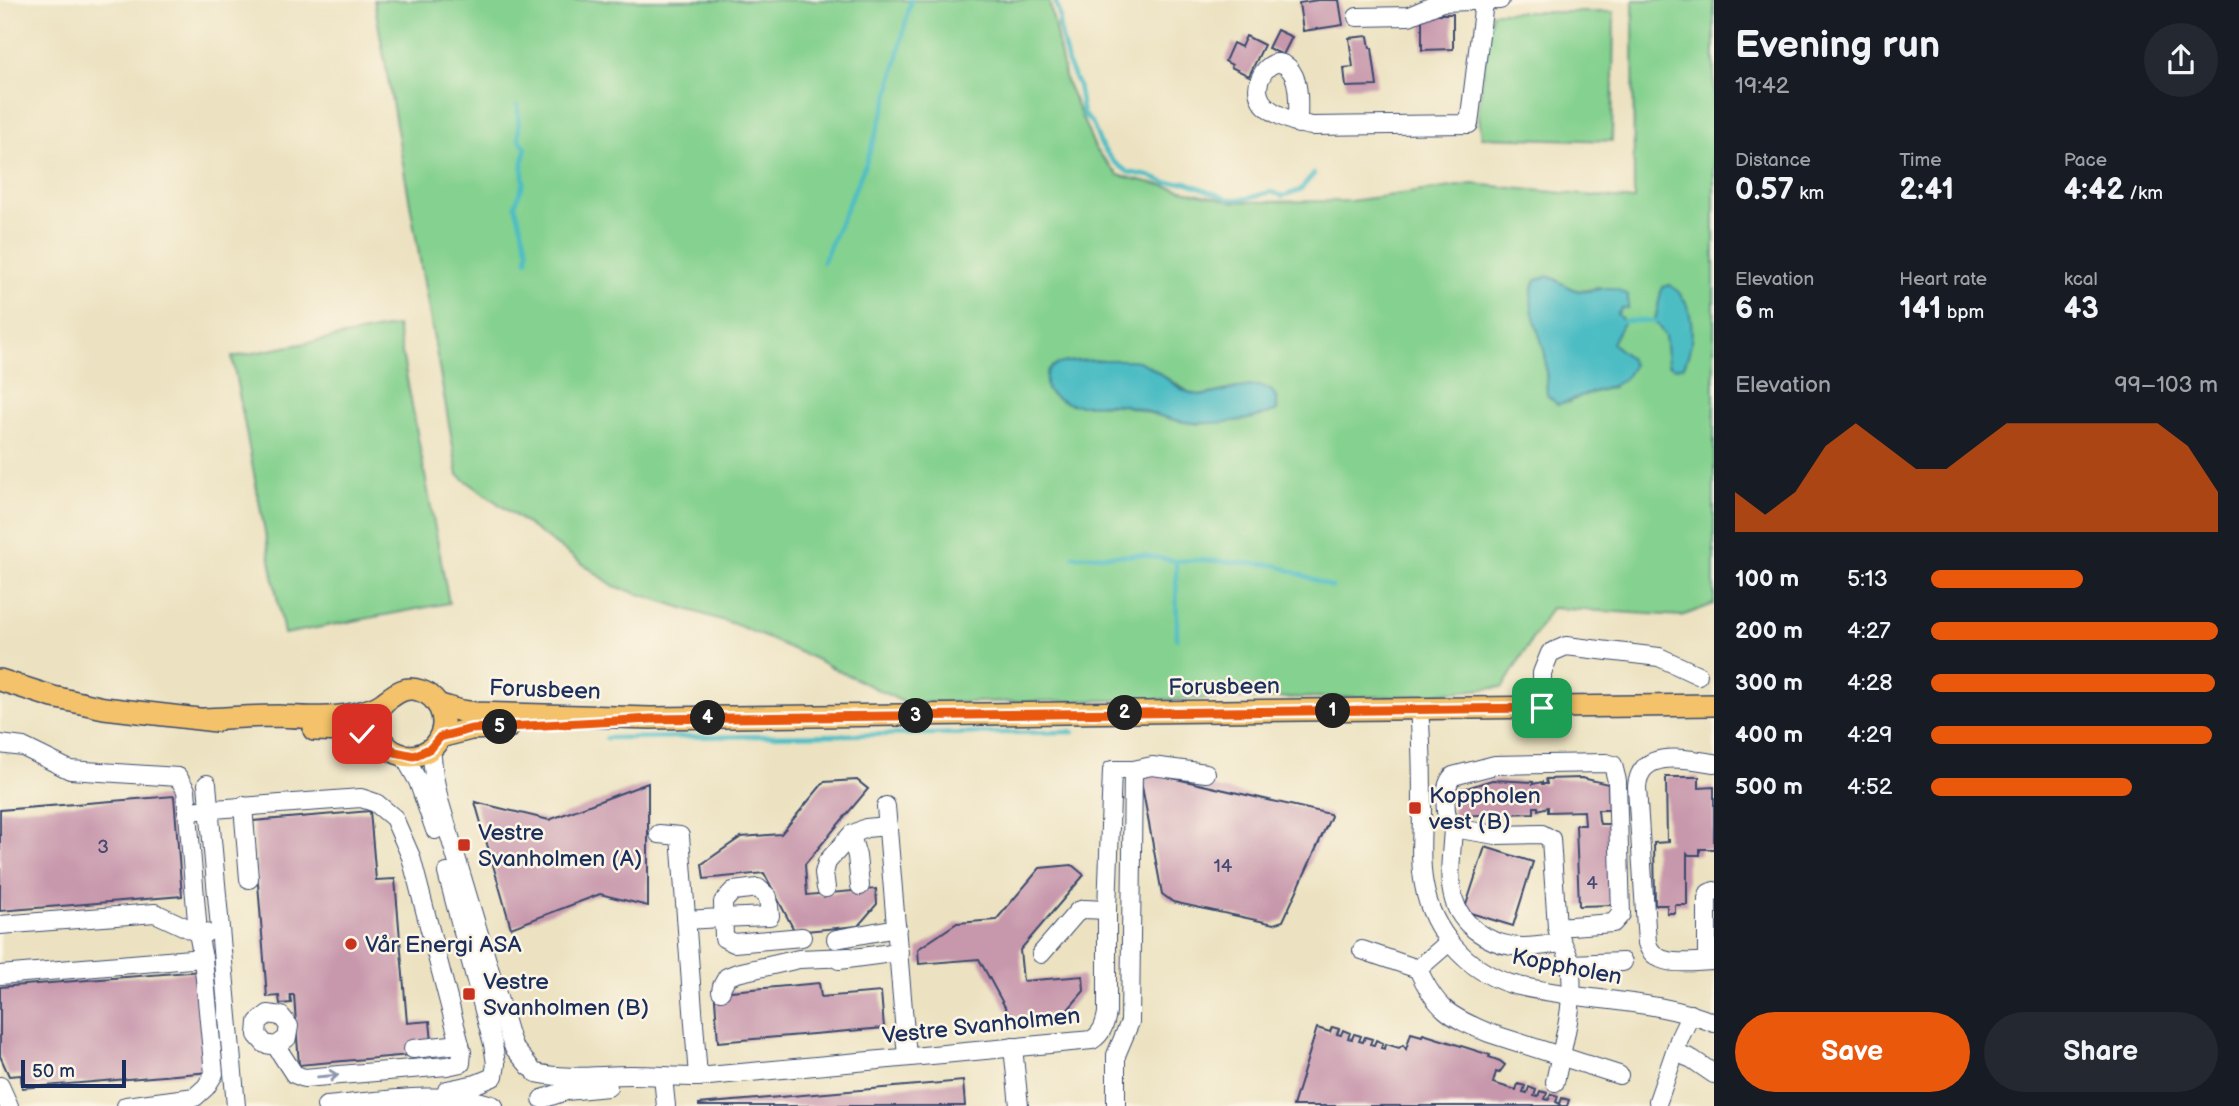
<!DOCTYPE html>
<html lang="en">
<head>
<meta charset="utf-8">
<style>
  body { margin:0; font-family:"Balsamiq Sans",sans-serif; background:#242831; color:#f1f3f6; height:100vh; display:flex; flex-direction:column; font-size:26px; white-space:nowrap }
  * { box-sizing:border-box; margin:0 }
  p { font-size:23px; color:#9ea1a6 }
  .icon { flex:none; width:38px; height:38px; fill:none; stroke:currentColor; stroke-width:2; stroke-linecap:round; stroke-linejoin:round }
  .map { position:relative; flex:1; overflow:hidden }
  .details { display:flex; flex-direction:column; background:#171b24; width:525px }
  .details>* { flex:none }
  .scale { position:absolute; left:21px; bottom:18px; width:105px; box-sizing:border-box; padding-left:7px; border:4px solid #1b2f5e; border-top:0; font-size:19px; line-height:24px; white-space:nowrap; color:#1b2f5e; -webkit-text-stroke:5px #fcf5e5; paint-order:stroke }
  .pin { position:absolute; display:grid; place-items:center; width:60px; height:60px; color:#fff; margin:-30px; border-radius:14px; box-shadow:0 4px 10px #0006 }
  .km { position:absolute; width:35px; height:35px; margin:-18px; border-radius:50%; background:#222; color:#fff; font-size:19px; line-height:35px; text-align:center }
  .round { display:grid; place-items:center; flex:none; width:74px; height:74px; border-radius:37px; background:#242831 }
  .head { display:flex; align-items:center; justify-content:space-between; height:119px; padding:0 21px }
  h1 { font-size:38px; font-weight:700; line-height:52px }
  .metrics { display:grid; grid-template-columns:repeat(3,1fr); gap:10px; height:119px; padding:7px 21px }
  .metrics div { display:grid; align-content:center }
  .metrics b { font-size:30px; font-weight:700 }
  .metrics small { font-size:19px; font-weight:400 }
  .metrics p { font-size:19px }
  .chart { height:196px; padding:14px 21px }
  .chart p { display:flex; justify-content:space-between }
  .chart svg { width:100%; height:126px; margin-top:7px; fill:#ea580c; opacity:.7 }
  .primary-button { display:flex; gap:14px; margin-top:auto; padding:14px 21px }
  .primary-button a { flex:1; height:80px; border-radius:42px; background:#ea580c; color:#fff; font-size:28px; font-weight:700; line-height:80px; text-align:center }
  .primary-button a+a { background:#242831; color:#f1f3f6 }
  ul { padding:0 21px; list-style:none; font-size:23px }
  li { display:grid; grid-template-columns:112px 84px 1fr; align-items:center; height:52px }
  li i { height:18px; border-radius:9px; background:#ea580c }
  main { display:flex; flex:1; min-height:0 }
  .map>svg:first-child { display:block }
  .green { fill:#85d18f; stroke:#508076; stroke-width:2; fill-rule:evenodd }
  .water { fill:#4ebdc4; stroke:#347691; stroke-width:2 }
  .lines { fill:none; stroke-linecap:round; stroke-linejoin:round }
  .stream { stroke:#4ebdc4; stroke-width:4.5 }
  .building { fill:#c797ac }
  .minor-casing { stroke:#3a4a6d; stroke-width:20 }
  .major-casing { stroke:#3a4a6d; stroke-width:24 }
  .minor { stroke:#fff; stroke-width:18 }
  .major { stroke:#f3c26a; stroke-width:21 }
  .oneway { stroke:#8d97ae }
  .route-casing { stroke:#fff; stroke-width:14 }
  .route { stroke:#ea580c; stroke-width:9 }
  .poi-dot { fill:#c8321e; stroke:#fcf5e5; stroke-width:2.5 }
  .labels { text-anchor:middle; stroke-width:5; stroke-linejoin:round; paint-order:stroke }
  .number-label { font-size:19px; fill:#464972 }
  .street-label { font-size:23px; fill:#1b2f5e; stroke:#fcf5e5 }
  .poi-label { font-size:23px; fill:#1b2f5e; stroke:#fcf5e5; text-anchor:start }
</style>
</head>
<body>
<main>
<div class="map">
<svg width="1714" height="1106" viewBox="0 0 1714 1106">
  <rect width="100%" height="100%" fill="#fcf5e5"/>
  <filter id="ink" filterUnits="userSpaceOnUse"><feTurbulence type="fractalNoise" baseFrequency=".0143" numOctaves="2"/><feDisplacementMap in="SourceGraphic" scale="14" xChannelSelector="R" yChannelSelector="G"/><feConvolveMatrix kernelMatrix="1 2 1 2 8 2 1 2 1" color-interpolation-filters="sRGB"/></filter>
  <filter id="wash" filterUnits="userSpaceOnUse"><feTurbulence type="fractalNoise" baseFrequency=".00686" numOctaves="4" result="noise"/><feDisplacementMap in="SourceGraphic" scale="28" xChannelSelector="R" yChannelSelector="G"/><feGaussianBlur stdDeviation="1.57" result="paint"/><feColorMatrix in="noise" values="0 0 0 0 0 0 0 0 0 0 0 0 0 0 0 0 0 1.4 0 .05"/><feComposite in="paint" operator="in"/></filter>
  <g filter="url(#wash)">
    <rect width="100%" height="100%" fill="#ece2c1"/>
    <g class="green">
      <path d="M374 0H1049L1066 81 1096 150 1118 175 1234 202 1350 201 1473 184 1634 200 1633 0H1714V604L1682 616 1551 608 1503 687 1411 696 905 703 813 658 737 625 614 586 458 475ZM1556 279 1566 287 1581 291 1599 288 1628 295V307L1621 308 1617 314 1612 344 1629 358 1613 387 1581 396 1569 403 1547 395 1545 351ZM1670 285 1668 364 1665 336 1655 321 1662 288ZM1148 366 1192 394 1205 395 1236 388 1272 392 1277 400V410L1199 424 1177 421 1122 405 1069 404Z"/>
      <polygon points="1492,12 1614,12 1612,141 1482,137 1478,112"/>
      <polygon points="397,326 449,603 284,634 232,357"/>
    </g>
    <g class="water">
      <path d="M1548 276C1559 280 1567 288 1579 291 1598 294 1605 280 1628 295V308H1622L1617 314 1624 321 1612 343 1629 358 1633 365C1624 388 1603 388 1583 395 1573 399 1568 403 1557 404L1547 395C1546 381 1548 363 1544 350 1538 327 1524 303 1536 280Z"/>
      <path d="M1670 285C1696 302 1696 340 1684 366L1674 368 1668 364 1665 336 1655 321 1662 287Z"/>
      <path d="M1122 360C1127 360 1133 360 1138 361 1160 368 1177 394 1201 395 1223 396 1280 366 1277 410 1251 422 1203 427 1175 420 1158 416 1141 408 1123 405 1094 400 1070 415 1047 390 1046 383 1044 374 1049 369 1059 358 1106 360 1122 360Z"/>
    </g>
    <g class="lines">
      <g class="stream">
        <polyline points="1055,0 1060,17 1059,26 1069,67 1078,85 1083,114 1092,123 1101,145 1113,161 1128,172 1149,176 1167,183 1186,182 1229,199 1244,199 1271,192 1283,196 1300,190 1314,174"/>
        <polyline points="518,105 519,140 526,147 522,167 524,182 515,205 528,250 527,260"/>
        <polyline points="823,262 866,163 888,98 911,0"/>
        <polyline points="1624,321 1655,321"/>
        <polyline points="1073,556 1141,555 1176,561 1200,560 1276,565 1332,587"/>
        <polyline points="1176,561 1177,639"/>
        <polyline points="606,738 1073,732"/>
      </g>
    </g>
    <g id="blocks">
      <g class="building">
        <polygon points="1318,0 1339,0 1343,25 1303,31 1299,3"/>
        <polygon points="1422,14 1453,14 1453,49 1422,50"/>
        <polygon points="1277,30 1292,37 1283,55 1268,48"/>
        <polygon points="1246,36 1264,45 1249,76 1231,67 1232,65 1225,61 1233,43 1241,47"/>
        <polygon points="1368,36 1370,48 1372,48 1377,86 1346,87 1344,68 1353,67 1349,38"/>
        <polygon points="1150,773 1330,814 1331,816 1283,921 1274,924 1173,902 1162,894 1141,781 1141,777"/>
        <polygon points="1666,777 1699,777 1699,788 1714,787 1714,849 1700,849 1700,855 1689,855 1687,853 1687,905 1675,905 1675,913 1667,913 1667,905 1655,905 1654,843 1669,842 1669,840 1667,840"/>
        <polygon points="1582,778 1608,784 1609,810 1598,810 1599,820 1600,824 1610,824 1613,905 1579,906 1576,825 1585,825 1584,811 1548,812 1548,807 1538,810 1538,807 1534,807 1534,813 1453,816 1454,789 1467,788 1492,780 1533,782 1533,784 1542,782 1542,784 1547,784 1546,779"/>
        <polygon points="857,780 868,789 805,864 807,895 876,889 877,904 858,926 795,932 764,873 704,879 702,864 741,837 781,834 824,782"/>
        <polygon points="648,783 648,906 600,894 511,928 475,802 549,820"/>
        <polygon points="174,796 182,896 0,911 0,810"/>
        <polygon points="370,811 376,880 395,879 407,1023 430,1021 432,1043 410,1055 299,1065 294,995 290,995 291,1003 280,1004 279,996 267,997 253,821"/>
        <polygon points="1485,847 1533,862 1513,926 1464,911"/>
        <polygon points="1072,865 1084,875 1020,950 1023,981 1083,976 1084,991 1065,1013 1011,1018 979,959 919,964 918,949 957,923 996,920 1040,868"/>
        <polygon points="201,971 210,1072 22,1088 21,1075 9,1076 0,1056 0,987"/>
        <polygon points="819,983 821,997 881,992 884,1028 718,1042 715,999 720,992"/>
        <polygon points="1332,1027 1339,1029 1337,1034 1341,1035 1343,1030 1350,1033 1348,1038 1352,1039 1354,1034 1361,1036 1359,1041 1363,1042 1365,1037 1372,1039 1370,1044 1374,1045 1376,1040 1383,1043 1381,1048 1385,1049 1386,1044 1399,1048 1403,1045 1406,1049 1411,1033 1422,1036 1423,1034 1490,1055 1489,1057 1500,1061 1505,1065 1499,1073 1496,1072 1493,1083 1516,1090 1518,1084 1525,1086 1523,1092 1527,1093 1529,1087 1536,1090 1534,1096 1538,1097 1540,1091 1547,1093 1545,1099 1549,1100 1551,1094 1558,1096 1556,1102 1560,1104 1562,1098 1569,1100 1567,1106 1293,1106 1317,1028 1330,1032"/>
        <polygon points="963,1081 965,1106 699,1106 699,1104"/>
      </g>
    </g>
  </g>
  <g filter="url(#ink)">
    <use href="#blocks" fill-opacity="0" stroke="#3a4a6d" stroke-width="2"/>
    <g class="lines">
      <g class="minor-casing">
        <g id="minor">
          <polyline points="1357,17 1409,16 1442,2 1500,0"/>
          <path d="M1298 124C1298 109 1300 90 1294 76 1279 46 1253 75 1259 95 1263 112 1296 124 1312 126L1469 124 1484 2"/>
          <polyline points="1542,707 1542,673 1550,653 1566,646 1659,657 1698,675"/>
          <path d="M1419 709C1422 743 1422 777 1422 811 1422 835 1419 861 1424 885 1432 931 1466 970 1511 984 1528 989 1546 991 1563 994 1614 1002 1666 1003 1714 1023"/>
          <polyline points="0,744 23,747 70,770 178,777 186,790 198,933 203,958 214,1074 206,1087 195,1097 126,1106"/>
          <polyline points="431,748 434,776 439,800 510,1038 514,1048 530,1067"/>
          <polyline points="404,756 418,781 435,830"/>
          <path d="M1714 763C1686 759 1640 748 1637 787L1647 943C1655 970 1692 961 1714 961"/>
          <polyline points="207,784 236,1106"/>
          <polyline points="243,806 249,879"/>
          <polyline points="886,806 907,1057"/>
          <polyline points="187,811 361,798 376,803 394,818 411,857 462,1052 461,1063 447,1066 304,1078 294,1074 276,1046 265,1044 257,1035 258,1022 268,1014 281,1016 289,1026 287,1038 276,1046"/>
          <path d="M1453 828C1452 851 1447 878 1454 900 1461 925 1487 942 1512 946 1528 949 1545 945 1561 943"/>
          <polyline points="659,834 680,836 698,1077"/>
          <polyline points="851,835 857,856 860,886"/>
          <polyline points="447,873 493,1044 496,1064 494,1076"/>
          <polyline points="826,888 824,873 827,862 851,835 866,828 888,826"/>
          <path d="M687 920C715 918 742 917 770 916L768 897 758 888 733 891 723 902 724 938 734 943 802 937"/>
          <polyline points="0,925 155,913 198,933 206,933"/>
          <polyline points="836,939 897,928"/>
          <polyline points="1362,950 1418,969 1449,942"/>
          <polyline points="1041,954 1078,911 1084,909 1107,910"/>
          <polyline points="839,960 899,952"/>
          <polyline points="1707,961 1707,899 1709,893 1714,891"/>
          <polyline points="1570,964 1623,962"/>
          <path d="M1418 969C1436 1009 1450 1017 1489 1033L1619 1075"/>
          <polyline points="0,975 203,958"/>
          <polyline points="721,991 722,986 727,977 737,973 799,959 850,957"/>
          <polyline points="1013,1047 1019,1106"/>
          <polyline points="413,1049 460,1044"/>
          <polyline points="1675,1052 1692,1059 1714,1074"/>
          <path d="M536 1073C568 1080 599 1075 631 1075 653 1075 675 1077 698 1077L1092 1040C1102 1034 1105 1024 1107 1013V910L1112 770H1133L1152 766 1206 773"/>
          <polyline points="663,1077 666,1106"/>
          <path d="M1555 1082C1563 1043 1576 1003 1570 963 1568 950 1559 940 1557 927L1551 839 1542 834 1496 835 1453 828C1443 818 1443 786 1453 776L1495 765 1606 763 1613 765 1617 781 1621 914 1613 923 1557 927"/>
          <polyline points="0,1086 9,1106"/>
          <polyline points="447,1090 476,1084 493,1077"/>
          <polyline points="542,1099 566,1091 608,1087"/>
          <polyline points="1658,1101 1680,1037 1691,1014"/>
          <path d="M326 1106C370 1102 454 1089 494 1106"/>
          <polyline points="1116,1106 1116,1055 1130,1022 1133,770"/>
        </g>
      </g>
      <g class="major-casing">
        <g id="major">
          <polyline points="0,680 53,697 104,708 216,721"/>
          <polyline points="437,704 461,711 475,713 651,718 1714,705"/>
          <path d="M204 719C229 718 253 716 278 716 303 717 329 719 353 714 362 712 375 709 383 703 395 694 404 685 421 691 439 697 447 718 441 734 426 774 361 756 382 704"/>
          <polyline points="314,730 350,731 381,739"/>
          <polyline points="440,737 471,729 509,727"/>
        </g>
      </g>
      <use href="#minor" class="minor"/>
      <use href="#major" class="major"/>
    </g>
    <defs><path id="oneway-shaft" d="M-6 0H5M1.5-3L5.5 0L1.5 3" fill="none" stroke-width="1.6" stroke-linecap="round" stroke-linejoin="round" transform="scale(1.75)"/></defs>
    <use class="oneway" href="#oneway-shaft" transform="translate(328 1076) rotate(-5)"/>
  </g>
  <g class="lines" filter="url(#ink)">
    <g class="route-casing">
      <polyline id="route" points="362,734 381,740 395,752 414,756 431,748 440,737 471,729 651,719 1542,708"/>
    </g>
    <use href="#route" class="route"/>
  </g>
  <g class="poi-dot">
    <rect x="1408" y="801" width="14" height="14" rx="3.5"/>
    <rect x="457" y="838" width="14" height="14" rx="3.5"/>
    <circle cx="351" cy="944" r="7"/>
    <rect x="462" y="987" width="14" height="14" rx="3.5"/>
  </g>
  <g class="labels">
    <g class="number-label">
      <text x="103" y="853">3</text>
      <text x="1223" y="872">14</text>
      <text x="1592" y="889">4</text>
    </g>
    <g class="street-label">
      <text transform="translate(1224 686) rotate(-1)" y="8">Forusbeen</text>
      <text transform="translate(545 689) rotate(2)" y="8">Forusbeen</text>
      <text transform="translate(1567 966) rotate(11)" y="8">Koppholen</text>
      <text transform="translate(981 1025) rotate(-6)" y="8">Vestre Svanholmen</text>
    </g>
    <g class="poi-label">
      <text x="1429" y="803">Koppholen<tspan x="1429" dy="26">vest (B)</tspan></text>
      <text x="478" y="840">Vestre<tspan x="478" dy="26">Svanholmen (A)</tspan></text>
      <text x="365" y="952">Vår Energi ASA</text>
      <text x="483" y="989">Vestre<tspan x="483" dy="26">Svanholmen (B)</tspan></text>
    </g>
  </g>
</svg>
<div class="scale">50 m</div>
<div class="pin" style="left:1542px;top:708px;background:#1e9e55"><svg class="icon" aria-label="arrive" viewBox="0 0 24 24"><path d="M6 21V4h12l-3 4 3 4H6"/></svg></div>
<div class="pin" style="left:362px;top:734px;background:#d93025"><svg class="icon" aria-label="check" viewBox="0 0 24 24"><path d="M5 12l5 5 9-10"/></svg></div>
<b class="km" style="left:1333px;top:711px">1</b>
<b class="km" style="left:1125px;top:713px">2</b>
<b class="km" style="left:916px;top:716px">3</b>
<b class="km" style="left:708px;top:718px">4</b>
<b class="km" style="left:500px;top:727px">5</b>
</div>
<section class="details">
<div class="head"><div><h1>Evening run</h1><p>19:42</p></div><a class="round"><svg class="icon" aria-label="share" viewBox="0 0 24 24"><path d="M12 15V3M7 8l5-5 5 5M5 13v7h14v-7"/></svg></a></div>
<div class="metrics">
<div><p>Distance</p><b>0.57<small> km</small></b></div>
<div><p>Time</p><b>2:41</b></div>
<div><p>Pace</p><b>4:42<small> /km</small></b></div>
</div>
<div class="metrics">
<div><p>Elevation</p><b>6<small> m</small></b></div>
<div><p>Heart rate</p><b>141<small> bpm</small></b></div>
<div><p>kcal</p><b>43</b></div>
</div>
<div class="chart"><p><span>Elevation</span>99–103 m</p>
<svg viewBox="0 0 160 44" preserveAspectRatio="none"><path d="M0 44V30L10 38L20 30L30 14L40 6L50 14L60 22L70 22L80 14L90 6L100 6L110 6L120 6L130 6L140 6L150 14L160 30V44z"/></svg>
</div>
<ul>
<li><b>100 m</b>5:13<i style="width:53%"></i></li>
<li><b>200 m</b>4:27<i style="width:100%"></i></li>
<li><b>300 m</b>4:28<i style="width:99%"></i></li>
<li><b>400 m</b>4:29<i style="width:98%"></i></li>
<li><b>500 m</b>4:52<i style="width:70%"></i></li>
</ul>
<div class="primary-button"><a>Save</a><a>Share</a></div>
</section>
</main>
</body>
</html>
